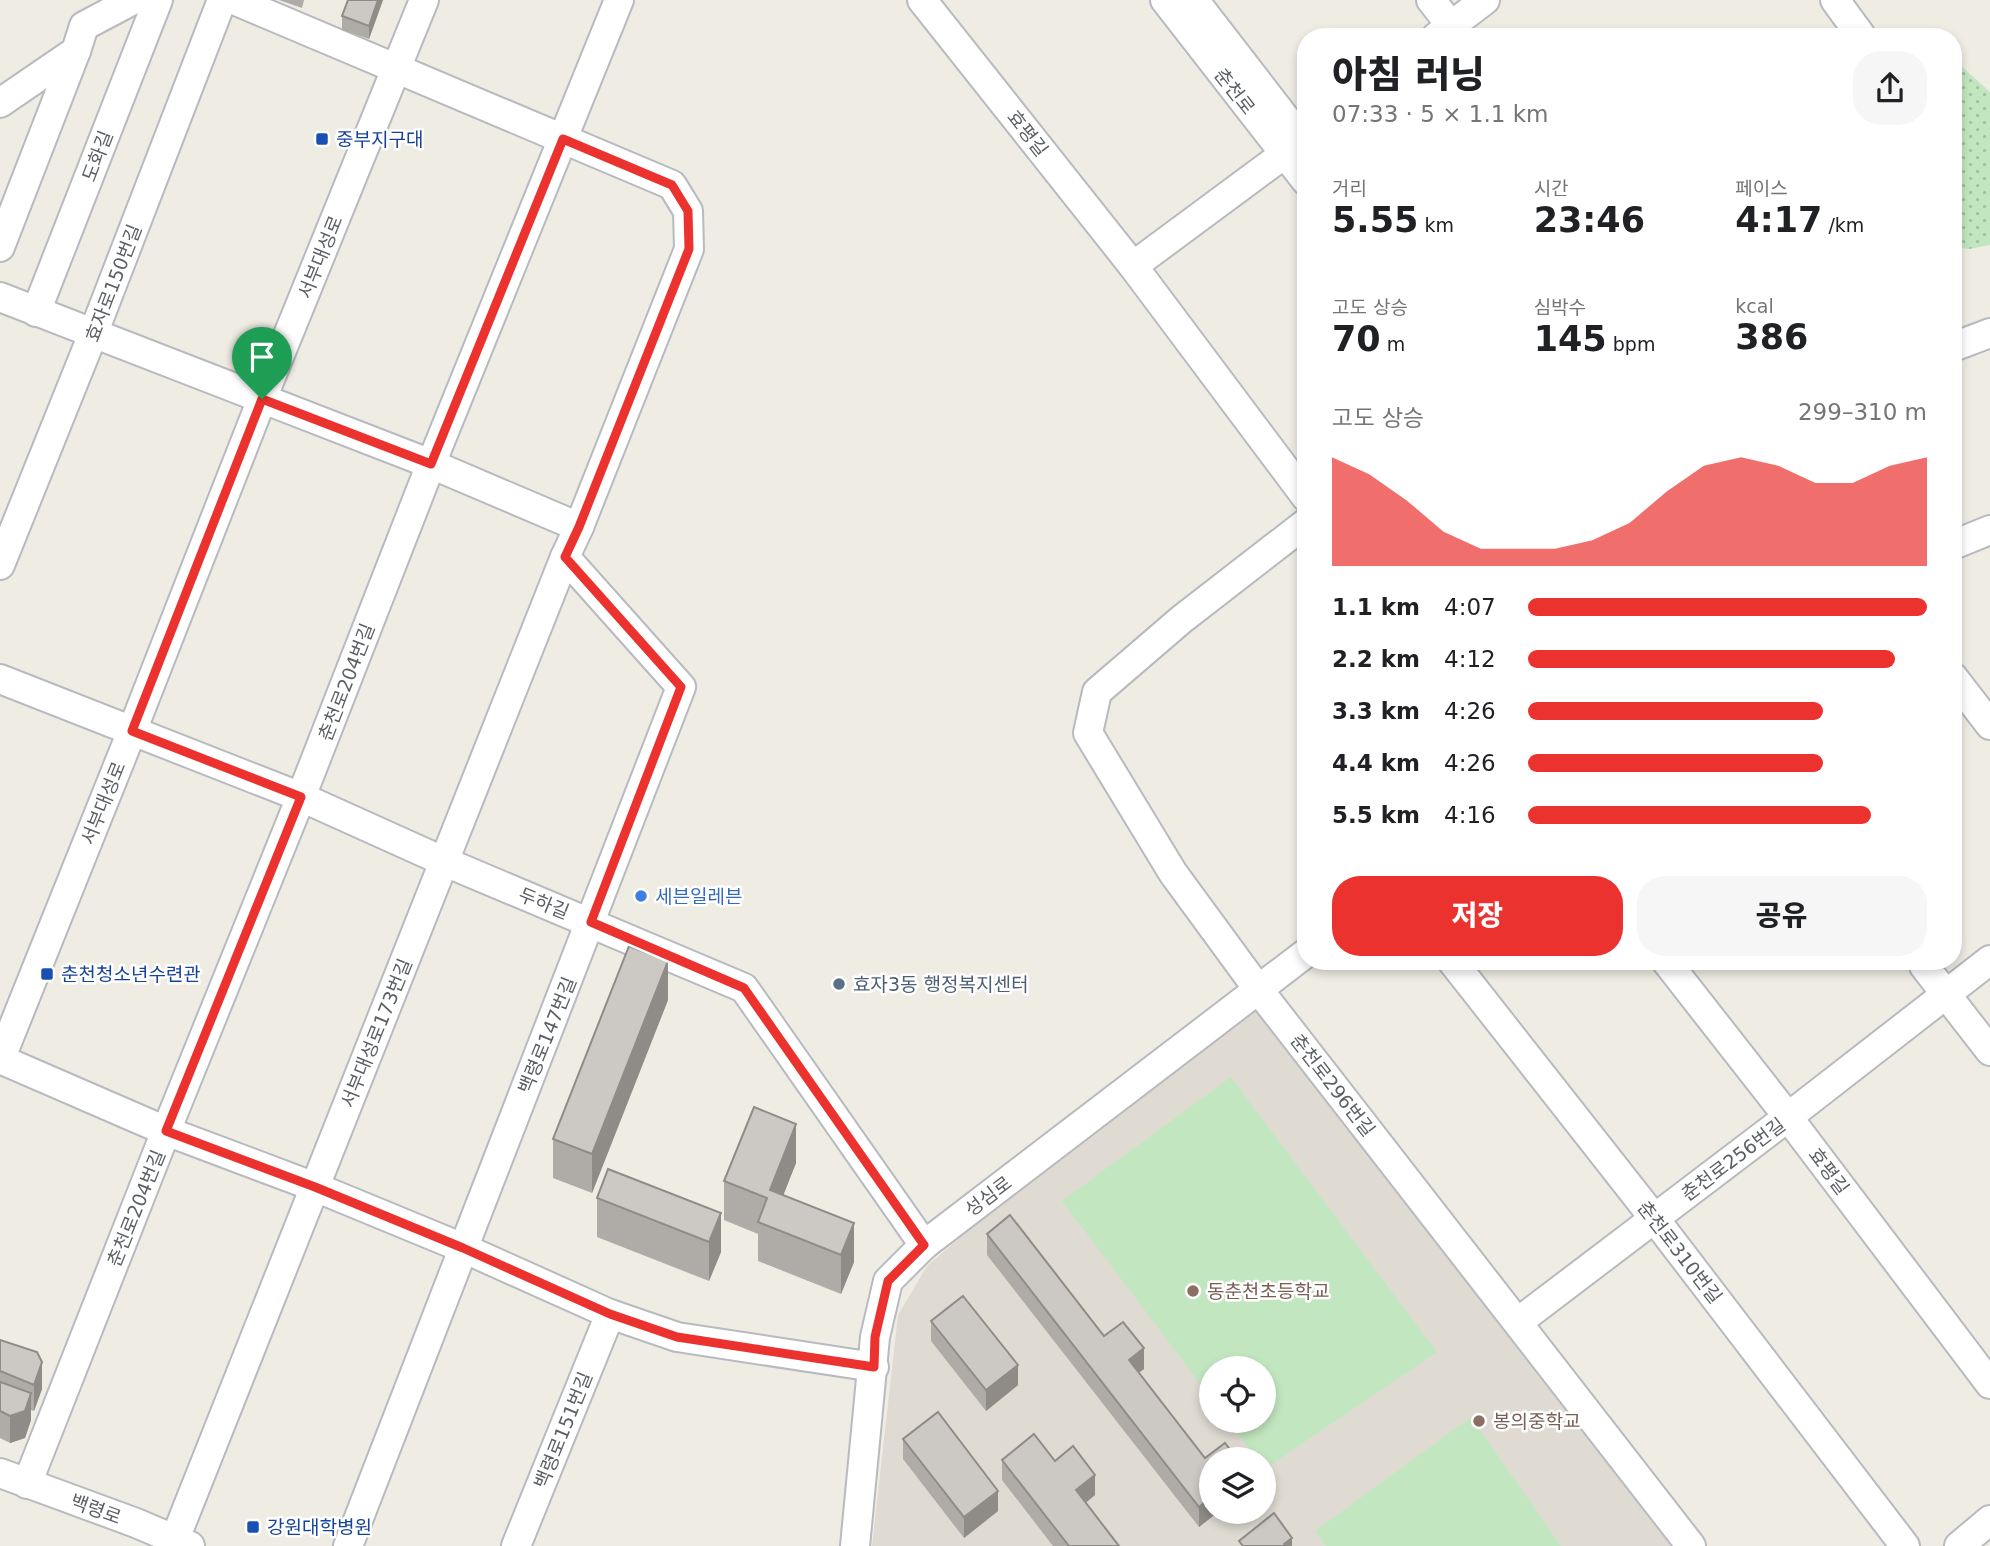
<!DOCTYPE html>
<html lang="ko">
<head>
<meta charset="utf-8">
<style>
  body { margin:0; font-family:"DejaVu Sans","Noto Sans KR",sans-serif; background:#f6f6f6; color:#202124; height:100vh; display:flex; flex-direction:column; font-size:26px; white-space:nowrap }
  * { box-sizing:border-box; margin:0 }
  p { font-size:23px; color:#757577 }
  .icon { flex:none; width:38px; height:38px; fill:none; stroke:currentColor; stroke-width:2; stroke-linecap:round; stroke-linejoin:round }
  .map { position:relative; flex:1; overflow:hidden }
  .drawer { position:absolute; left:1297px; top:28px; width:665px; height:942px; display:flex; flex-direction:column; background:#fff; border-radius:28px; box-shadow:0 4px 10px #0003 }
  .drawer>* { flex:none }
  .buttons { position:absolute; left:1199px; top:1356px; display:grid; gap:14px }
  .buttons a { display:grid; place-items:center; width:77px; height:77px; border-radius:50%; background:#fff; box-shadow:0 4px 10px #0003; font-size:35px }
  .pin { position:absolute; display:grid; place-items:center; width:60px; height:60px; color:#fff; margin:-72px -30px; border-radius:50% 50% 50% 0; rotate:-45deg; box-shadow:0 0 7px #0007 }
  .pin .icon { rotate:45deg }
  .round { display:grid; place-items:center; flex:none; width:74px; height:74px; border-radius:28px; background:#f6f6f6 }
  .headline { display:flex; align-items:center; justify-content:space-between; height:119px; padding:0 35px }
  h1 { font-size:38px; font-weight:800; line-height:52px }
  .stats { display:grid; grid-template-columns:repeat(3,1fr); gap:10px; height:119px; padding:7px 35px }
  .stats div { display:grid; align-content:center }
  .stats b { font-size:35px; font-weight:800 }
  .stats small { font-size:19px; font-weight:400 }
  .stats p { font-size:19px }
  .chart { height:196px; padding:14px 35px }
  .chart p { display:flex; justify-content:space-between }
  .chart svg { width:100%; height:126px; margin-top:7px; fill:#eb322e; opacity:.7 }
  .button { display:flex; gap:14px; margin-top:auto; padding:14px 35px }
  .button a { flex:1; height:80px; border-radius:28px; background:#eb322e; color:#fff; font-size:28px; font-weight:800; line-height:80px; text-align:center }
  .button a+a { background:#f6f6f6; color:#202124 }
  ul { padding:0 35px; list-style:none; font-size:23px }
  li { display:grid; grid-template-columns:112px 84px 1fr; align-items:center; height:52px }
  li i { height:18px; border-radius:9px; background:#eb322e }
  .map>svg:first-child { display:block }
  .education { fill:#dfdbd2; fill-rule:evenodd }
  .green { fill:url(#green-dots) }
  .pitch { fill:#c2e7c0 }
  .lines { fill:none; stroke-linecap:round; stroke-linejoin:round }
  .minor-casing { stroke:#b7babe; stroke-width:32 }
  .minor { stroke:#fff; stroke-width:28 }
  .wall { fill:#afaca8 }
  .shaded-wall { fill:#8f8c88 }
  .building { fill:#ccc8c3; stroke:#8f8c88; stroke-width:2 }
  .route-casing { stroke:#fff; stroke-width:14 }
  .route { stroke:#eb322e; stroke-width:9 }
  .transit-dot { fill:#1a4fb4; stroke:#fff; stroke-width:2.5 }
  .shop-dot { fill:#3f7fe0; stroke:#fff; stroke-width:2.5 }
  .service-dot { fill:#5c6f8a; stroke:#fff; stroke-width:2.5 }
  .education-dot { fill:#8d6e63; stroke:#fff; stroke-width:2.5 }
  .labels { text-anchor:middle; stroke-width:5; stroke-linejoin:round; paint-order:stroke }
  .street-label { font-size:19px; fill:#5c6065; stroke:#fff }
  .transit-label { font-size:19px; fill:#164399; stroke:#fff; text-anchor:start }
  .shop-label { font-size:19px; fill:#366cbe; stroke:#fff; text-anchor:start }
  .service-label { font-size:19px; fill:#4e5e75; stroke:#fff; text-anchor:start }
  .education-label { font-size:19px; fill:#785e54; stroke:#fff; text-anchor:start }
</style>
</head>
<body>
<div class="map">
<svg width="1990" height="1546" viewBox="0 0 1990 1546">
  <defs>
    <pattern id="green-dots" width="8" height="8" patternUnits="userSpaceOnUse" patternTransform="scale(1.75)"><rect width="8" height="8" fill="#c2e7c0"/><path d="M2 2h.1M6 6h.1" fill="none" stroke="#a1bfa0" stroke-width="1.8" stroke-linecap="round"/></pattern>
  </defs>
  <rect width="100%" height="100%" fill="#efece4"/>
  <path class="education" d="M1256 1002 1504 1331 1671 1546H872L898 1315 927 1266 979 1221ZM1211 1368H1264V1421H1211ZM1211 1460H1264V1512H1211Z"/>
  <polygon class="green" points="1953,64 1960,65 1990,92 1990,245 1969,249 1953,247"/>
  <g class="pitch">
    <polygon points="1231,1077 1437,1352 1265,1469 1264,1460 1257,1459 1228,1421 1264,1421 1264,1368 1211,1368 1211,1398 1062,1201"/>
    <polygon points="1471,1417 1561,1546 1326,1546 1315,1531"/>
  </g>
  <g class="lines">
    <g class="minor-casing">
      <g id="minor">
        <polyline points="922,0 1133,266 1306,497"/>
        <polyline points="1165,0 1306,181"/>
        <polyline points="1194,0 1306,145"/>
        <polyline points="1431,0 1460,37"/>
        <polyline points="1835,0 1862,37"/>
        <polyline points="1436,37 1485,0"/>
        <polyline points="0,103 76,51 84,26 133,0"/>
        <polyline points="0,247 76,51"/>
        <polyline points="1133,266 1306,138"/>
        <polyline points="0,297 431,464 579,527"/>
        <polyline points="36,312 158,0"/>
        <polyline points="1953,347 1990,333"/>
        <polyline points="1306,523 1182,619 1097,692 1088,733 1173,873 1258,989 1691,1546"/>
        <polyline points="1953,545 1990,530"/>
        <polyline points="0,565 93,334 222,0"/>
        <polyline points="1953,677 1990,725"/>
        <polyline points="0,679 301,797 443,861 744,988 924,1245"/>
        <polyline points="1452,961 1654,1218 1905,1546"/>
        <polyline points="1666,961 1788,1117 1990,1384"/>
        <polyline points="1924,961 1924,966 1990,1051"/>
        <polyline points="0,1059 166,1131 315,1187 463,1248 610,1314 677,1337 874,1367"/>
        <polyline points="0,1060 132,731 262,399 424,0"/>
        <polyline points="1518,1322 1788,1117 1990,960"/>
        <polyline points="0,1473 136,1523 190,1546"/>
        <polyline points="27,1484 166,1131 301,797 431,464 619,0"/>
        <polyline points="175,1539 565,557 579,527 689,249 688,211 672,185 234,0"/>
        <polyline points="348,1546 681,687 565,557"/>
        <polyline points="516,1546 610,1314"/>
        <polyline points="855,1546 875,1337 888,1281 924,1245 1306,953"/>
        <polyline points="1959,1546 1990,1520"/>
      </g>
    </g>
    <use href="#minor" class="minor"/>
  </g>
  <g class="wall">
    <polygon points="279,0 304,0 302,8"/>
    <polygon points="348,0 383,0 369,39 342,30 342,16"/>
    <polygon points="668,1000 592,1193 553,1178 553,1139"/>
    <polygon points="796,1163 783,1195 854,1262 841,1294 758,1261 758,1234 724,1220 724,1181"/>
    <polygon points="597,1198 721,1213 721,1252 709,1281 597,1237"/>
    <polygon points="987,1234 1144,1369 1139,1372 1205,1458 1211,1512 1218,1512 1199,1527 987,1255"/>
    <polygon points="931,1321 1018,1385 986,1411 931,1341"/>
    <polygon points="0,1340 42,1389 34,1411 31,1410 31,1420 25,1438 10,1443 0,1438"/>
    <polygon points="903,1439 998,1511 964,1538 903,1459"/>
    <polygon points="1002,1460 1055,1461 1095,1495 1086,1503 1119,1546 1053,1546 1002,1480"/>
  </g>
  <g class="shaded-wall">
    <polygon points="378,0 383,0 369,39 369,26"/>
    <polygon points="668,961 668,1000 592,1193 592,1154"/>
    <polygon points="796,1124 796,1163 770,1229 770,1190"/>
    <polygon points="721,1213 721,1252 709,1281 709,1242"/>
    <polygon points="854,1223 854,1262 841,1294 841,1255"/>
    <polygon points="1144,1348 1144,1369 1129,1380 1129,1360"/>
    <polygon points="42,1362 42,1389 34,1411 34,1385"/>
    <polygon points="1018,1365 1018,1385 986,1411 986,1390"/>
    <polygon points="31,1393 31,1420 25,1438 10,1443 10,1416"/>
    <polygon points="1095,1475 1095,1495 1076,1510 1076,1490"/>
    <polygon points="998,1491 998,1511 964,1538 964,1517"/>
    <polygon points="1211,1497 1211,1512 1218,1512 1199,1527 1199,1507"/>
    <polygon points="1292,1538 1292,1546 1284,1546 1284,1544"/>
  </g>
  <g class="building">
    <polygon points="348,0 378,0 369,26 342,16"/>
    <polygon points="629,946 668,961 592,1154 553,1139"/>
    <polygon points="754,1107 796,1124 770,1190 854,1223 841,1255 758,1222 767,1198 724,1181"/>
    <polygon points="608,1169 721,1213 709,1242 597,1198"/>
    <polygon points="1010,1215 1104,1336 1123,1322 1144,1348 1129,1360 1205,1458 1225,1443 1238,1460 1211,1460 1211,1497 1199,1507 987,1234"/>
    <polygon points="963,1296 1018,1365 986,1390 931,1321"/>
    <polygon points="0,1340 37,1352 42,1362 34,1385 0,1371"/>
    <polygon points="0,1382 31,1393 25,1411 10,1416 0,1411"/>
    <polygon points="938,1412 998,1491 964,1517 903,1439"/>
    <polygon points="1034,1434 1055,1461 1073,1446 1095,1475 1076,1490 1119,1546 1069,1546 1002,1460"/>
    <polygon points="1274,1513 1292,1538 1284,1544 1285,1546 1243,1546 1239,1541"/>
  </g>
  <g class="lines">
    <g class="route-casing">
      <polygon id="route" points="563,139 672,185 688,211 689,249 579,527 565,557 681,687 591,922 744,988 924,1245 888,1281 875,1337 874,1367 677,1337 610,1314 463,1248 315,1187 166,1131 301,797 132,731 262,399 431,464"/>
    </g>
    <use href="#route" class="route"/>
  </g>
  <g class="transit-dot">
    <rect x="315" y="132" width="14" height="14" rx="3.5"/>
    <rect x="40" y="967" width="14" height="14" rx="3.5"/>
    <rect x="246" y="1520" width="14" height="14" rx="3.5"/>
  </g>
  <circle class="shop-dot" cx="641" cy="896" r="7"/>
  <circle class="service-dot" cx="839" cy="984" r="7"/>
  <g class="education-dot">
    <circle cx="1193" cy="1291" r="7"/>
    <circle cx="1479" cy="1421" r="7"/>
  </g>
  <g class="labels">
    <g class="street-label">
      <text transform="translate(1235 91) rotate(52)" y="7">춘천로</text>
      <text transform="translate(1028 133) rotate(52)" y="7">효평길</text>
      <text transform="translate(97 156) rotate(-69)" y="7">도화길</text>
      <text transform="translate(320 257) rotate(-68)" y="7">서부대성로</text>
      <text transform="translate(113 283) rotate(-69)" y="7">효자로150번길</text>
      <text transform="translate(346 682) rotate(-69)" y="7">춘천로204번길</text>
      <text transform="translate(103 803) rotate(-68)" y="7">서부대성로</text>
      <text transform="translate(544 903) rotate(22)" y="7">두하길</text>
      <text transform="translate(376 1033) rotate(-68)" y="7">서부대성로173번길</text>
      <text transform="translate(547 1035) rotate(-68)" y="7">백령로147번길</text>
      <text transform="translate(1333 1085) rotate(52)" y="7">춘천로296번길</text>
      <text transform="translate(1733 1159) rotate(-37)" y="7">춘천로256번길</text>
      <text transform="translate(1829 1171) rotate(53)" y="7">효평길</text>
      <text transform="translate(988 1196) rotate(-37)" y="7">성심로</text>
      <text transform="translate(136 1208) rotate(-68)" y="7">춘천로204번길</text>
      <text transform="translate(1680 1252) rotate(52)" y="7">춘천로310번길</text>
      <text transform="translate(563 1430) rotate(-68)" y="7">백령로151번길</text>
      <text transform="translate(96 1509) rotate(20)" y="7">백령로</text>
    </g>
    <g class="transit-label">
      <text x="336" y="146">중부지구대</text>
      <text x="61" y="981">춘천청소년수련관</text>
      <text x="267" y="1534">강원대학병원</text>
    </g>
    <g class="shop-label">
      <text x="655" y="903">세븐일레븐</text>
    </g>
    <g class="service-label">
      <text x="853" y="991">효자3동 행정복지센터</text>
    </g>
    <g class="education-label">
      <text x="1207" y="1298">동춘천초등학교</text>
      <text x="1493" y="1428">봉의중학교</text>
    </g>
  </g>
</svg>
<div class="buttons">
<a><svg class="icon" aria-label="locate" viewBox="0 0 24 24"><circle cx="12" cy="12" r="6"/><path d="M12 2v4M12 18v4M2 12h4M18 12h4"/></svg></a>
<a><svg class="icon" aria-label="layers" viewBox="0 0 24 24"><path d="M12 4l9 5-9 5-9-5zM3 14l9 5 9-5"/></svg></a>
</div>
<div class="pin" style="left:262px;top:399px;background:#1e9e55"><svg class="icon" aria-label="arrive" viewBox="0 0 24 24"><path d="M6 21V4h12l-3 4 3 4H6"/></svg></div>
<section class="drawer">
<div class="headline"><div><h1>아침 러닝</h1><p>07:33 · 5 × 1.1 km</p></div><a class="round"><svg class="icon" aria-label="share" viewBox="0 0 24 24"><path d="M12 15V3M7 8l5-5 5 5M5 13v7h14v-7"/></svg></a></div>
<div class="stats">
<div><p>거리</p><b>5.55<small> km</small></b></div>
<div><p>시간</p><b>23:46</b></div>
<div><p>페이스</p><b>4:17<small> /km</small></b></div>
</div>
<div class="stats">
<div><p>고도 상승</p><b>70<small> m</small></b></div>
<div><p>심박수</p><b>145<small> bpm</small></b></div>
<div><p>kcal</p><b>386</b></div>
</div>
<div class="chart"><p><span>고도 상승</span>299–310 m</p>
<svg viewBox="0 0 160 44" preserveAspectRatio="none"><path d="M0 44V6L10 12L20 21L30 32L40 38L50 38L60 38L70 35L80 29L90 18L100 9L110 6L120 9L130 15L140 15L150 9L160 6V44z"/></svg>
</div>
<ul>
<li><b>1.1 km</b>4:07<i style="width:100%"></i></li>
<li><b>2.2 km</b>4:12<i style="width:92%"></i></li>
<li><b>3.3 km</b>4:26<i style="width:74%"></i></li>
<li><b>4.4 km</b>4:26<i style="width:74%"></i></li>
<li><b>5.5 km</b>4:16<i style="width:86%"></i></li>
</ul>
<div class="button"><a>저장</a><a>공유</a></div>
</section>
</div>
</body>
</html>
